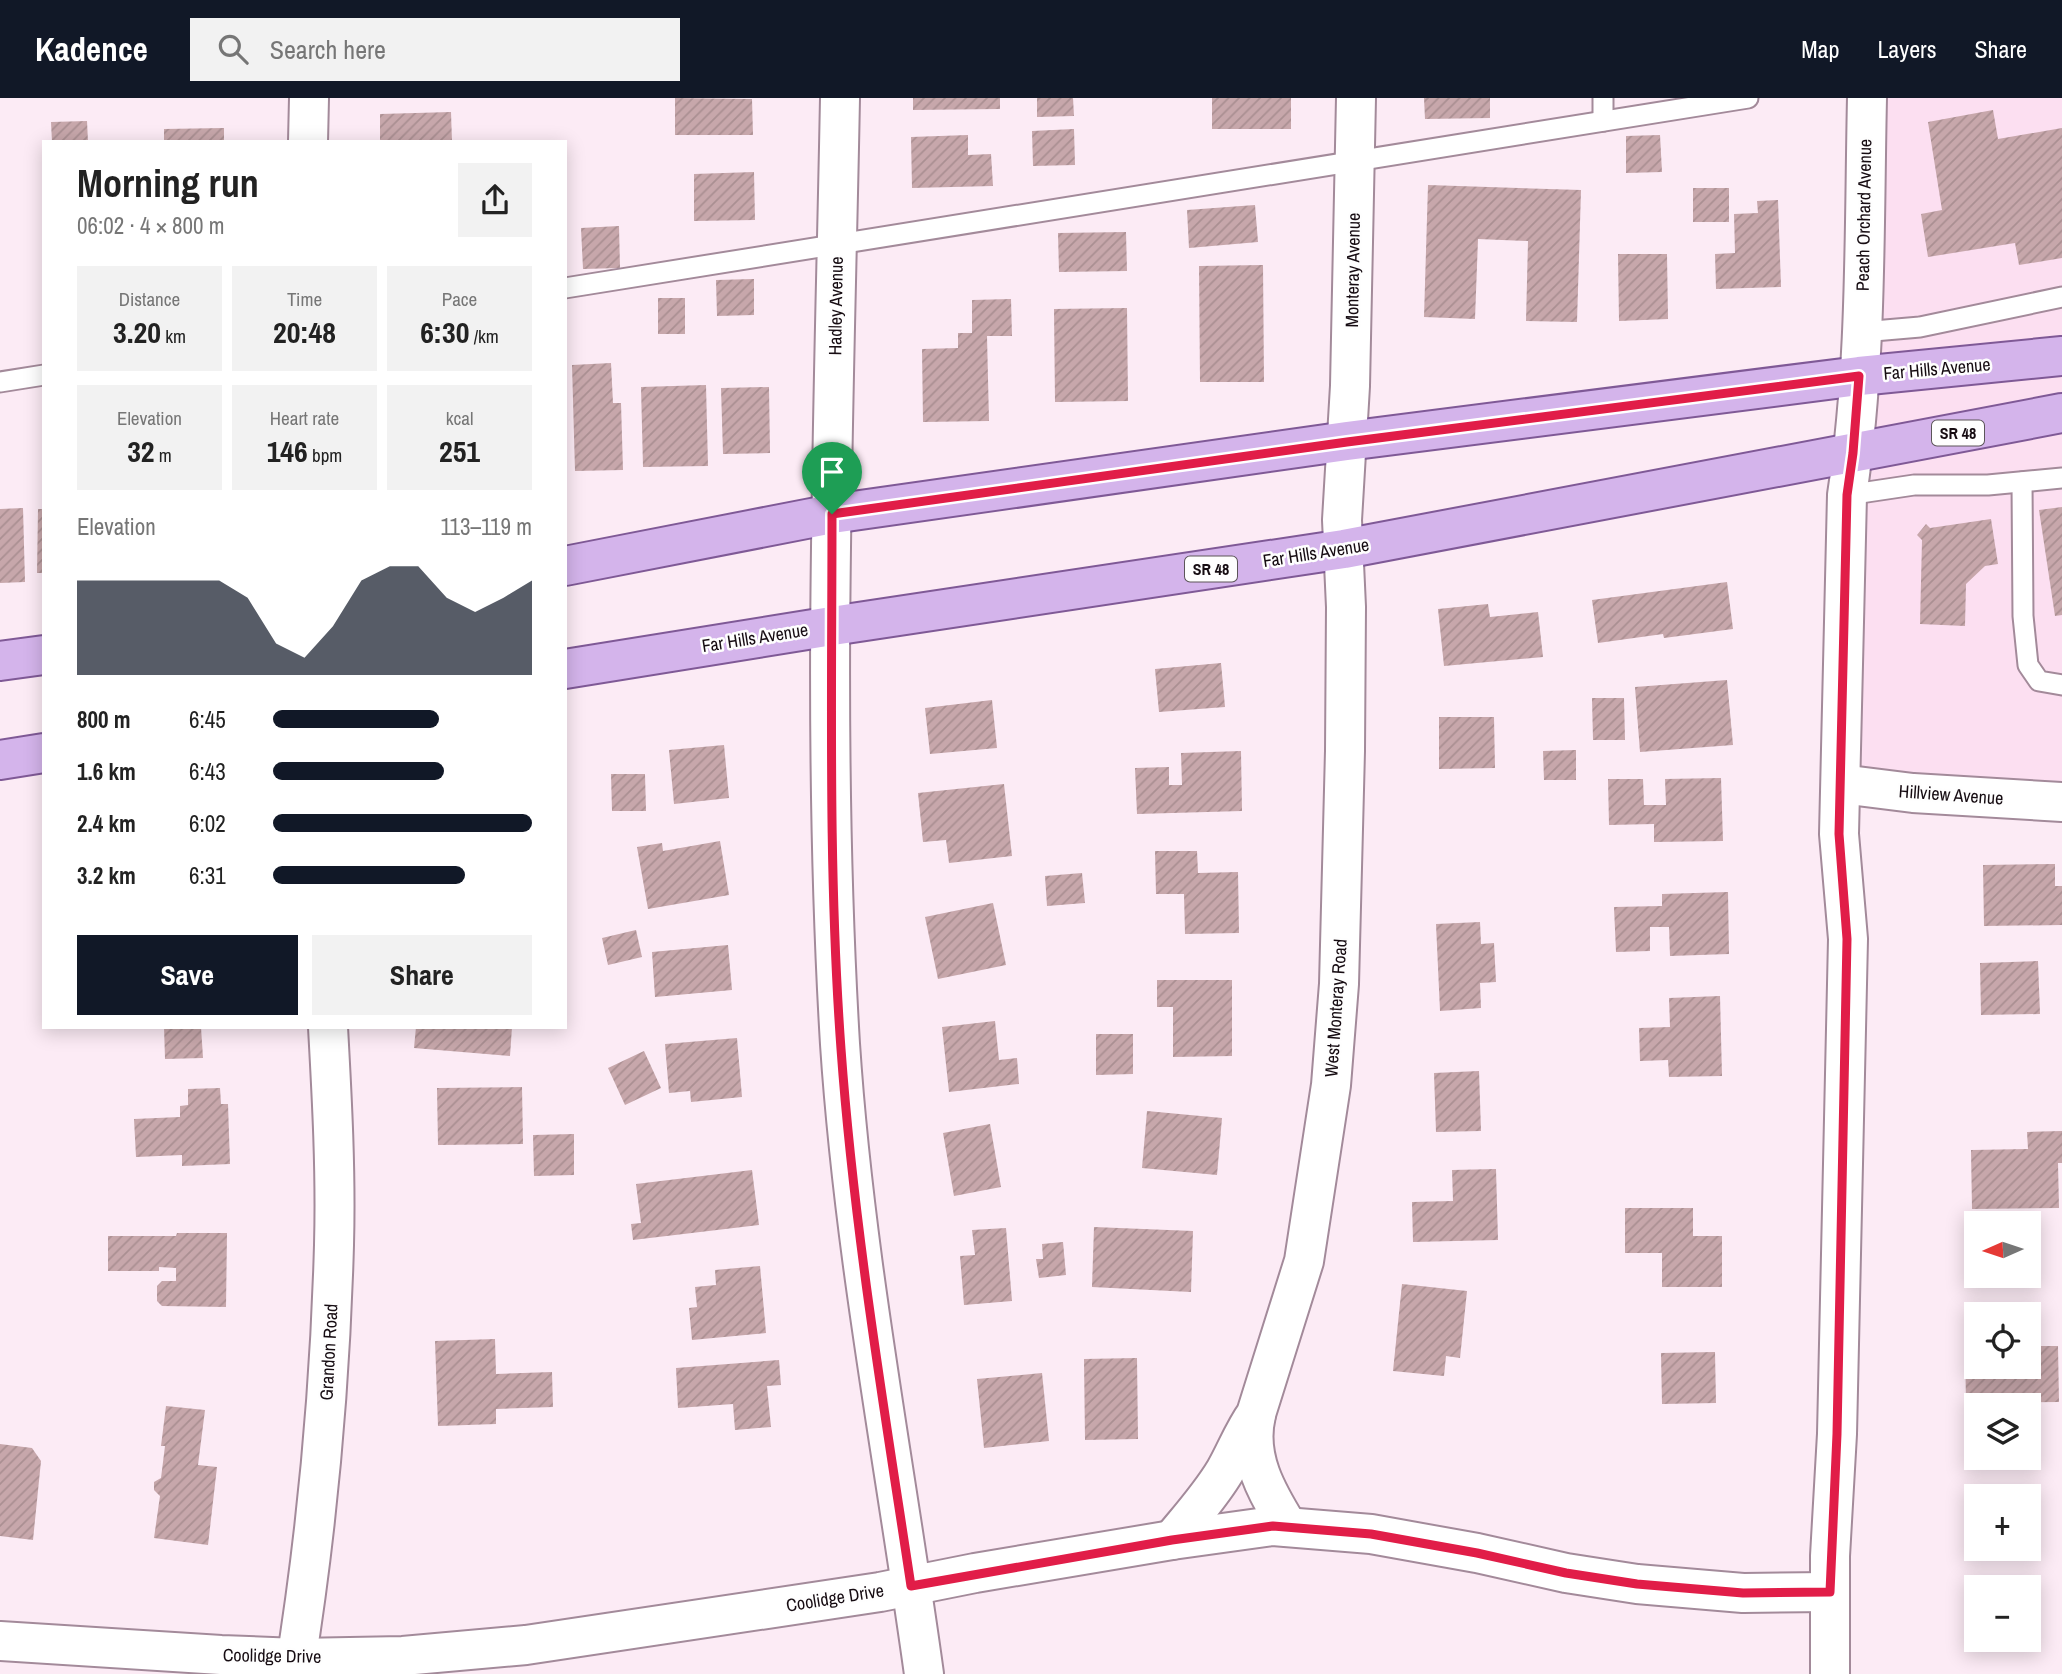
<!DOCTYPE html>
<html lang="en">
<head>
<meta charset="utf-8">
<style>
  body { margin:0; font-family:"Archivo Narrow",sans-serif; background:#f2f2f2; color:#222; height:100vh; display:flex; flex-direction:column; font-size:26px; white-space:nowrap }
  * { box-sizing:border-box; margin:0 }
  p { font-size:23px; color:#767676 }
  .icon { flex:none; width:38px; height:38px; fill:none; stroke:currentColor; stroke-width:2; stroke-linecap:round; stroke-linejoin:round }
  .map { position:relative; flex:1; overflow:hidden }
  .details { position:absolute; left:42px; top:42px; width:525px; height:889px; display:flex; flex-direction:column; background:#fff; border-radius:0px; box-shadow:0 4px 18px #0003 }
  .details>* { flex:none }
  .needle { width:46px; rotate:267deg }
  .fabs { position:absolute; left:1964px; top:1113px; display:grid; gap:14px }
  .fabs a { display:grid; place-items:center; width:77px; height:77px; border-radius:0px; background:#fff; box-shadow:0 4px 18px #0003; font-size:35px }
  .pin { position:absolute; display:grid; place-items:center; width:60px; height:60px; color:#fff; margin:-72px -30px; border-radius:50% 50% 50% 0; rotate:-45deg; box-shadow:0 0 7px #0007 }
  .pin .icon { rotate:45deg }
  .round { display:grid; place-items:center; flex:none; width:74px; height:74px; border-radius:0px; background:#f2f2f2 }
  .head { display:flex; align-items:center; justify-content:space-between; height:119px; padding:0 35px }
  h1 { font-size:38px; font-weight:700; line-height:52px }
  .figures { display:grid; grid-template-columns:repeat(3,1fr); gap:10px; height:119px; padding:7px 35px }
  .figures div { display:grid; align-content:center; border-radius:0px; background:#f2f2f2; text-align:center }
  .figures b { font-size:30px; font-weight:700 }
  .figures small { font-size:19px; font-weight:400 }
  .figures p { font-size:19px }
  .chart { height:196px; padding:14px 35px }
  .chart p { display:flex; justify-content:space-between }
  .chart svg { width:100%; height:126px; margin-top:7px; fill:#111827; opacity:.7 }
  .action { display:flex; gap:14px; margin-top:auto; padding:14px 35px }
  .action a { flex:1; height:80px; border-radius:0px; background:#111827; color:#fff; font-size:28px; font-weight:700; line-height:80px; text-align:center }
  .action a+a { background:#f2f2f2; color:#222 }
  ul { padding:0 35px; list-style:none; font-size:23px }
  li { display:grid; grid-template-columns:112px 84px 1fr; align-items:center; height:52px }
  li i { height:18px; border-radius:9px; background:#111827 }
  header { display:flex; align-items:center; gap:42px; box-sizing:border-box; height:98px; padding:0 35px; background:#111827; color:#fff }
  header strong { font-size:33px }
  nav { display:flex; gap:38px; margin-inline-start:auto; font-size:24px }
  .search { width:490px; height:63px; background:#f2f2f2; display:flex; align-items:center; gap:18px; box-sizing:border-box; padding:0 24px; border-radius:0px; color:#767676; font-size:26px }
  .map>svg:first-child { display:block }
  .built { fill:#fcdff1 }
  .building { fill:url(#building-hatch) }
  .lines { fill:none; stroke-linecap:round; stroke-linejoin:round }
  .service-casing { stroke:#a38a9a; stroke-width:23 }
  .minor-casing { stroke:#a38a9a; stroke-width:42 }
  .primary-casing { stroke:#7f5996; stroke-width:42 }
  .service { stroke:#fff; stroke-width:19 }
  .minor { stroke:#fff; stroke-width:38 }
  .primary { stroke:#d4b4eb; stroke-width:38 }
  .route-casing { stroke:#fff; stroke-width:14 }
  .route { stroke:#e11d48; stroke-width:9 }
  .labels { text-anchor:middle; stroke-width:5; stroke-linejoin:round; paint-order:stroke }
  .shield { fill:#fefefe; stroke:#5c5559; stroke-width:2 }
  .shield-label { font-size:16px; font-weight:bold; fill:#160c12 }
  .street-label { font-size:18px; fill:#160c12; stroke:#fefefe }
</style>
</head>
<body>
<header>
<strong>Kadence</strong>
<div class="search"><svg class="icon" aria-label="search" viewBox="0 0 24 24"><circle cx="10" cy="10" r="6"/><path d="M15 15l6 6"/></svg>Search here</div>
<nav><a>Map</a><a>Layers</a><a>Share</a></nav>
</header>
<div class="map">
<svg width="2062" height="1576" viewBox="0 0 2062 1576">
  <defs>
    <pattern id="building-hatch" width="6" height="6" patternUnits="userSpaceOnUse" patternTransform="scale(1.75)"><rect width="6" height="6" fill="#c7a7ab"/><path d="M-1 1l2-2M0 6l6-6M5 7l2-2" fill="none" stroke="#aa8f92"/></pattern>
  </defs>
  <rect width="100%" height="100%" fill="#fcebf5"/>
  <polygon class="built" points="1867,0 2062,0 2062,704 1841,686"/>
  <g class="building">
    <polygon points="675,0 752,1 753,37 675,37"/>
    <polygon points="913,0 1000,0 1000,11 913,12"/>
    <polygon points="1037,0 1073,0 1074,18 1037,19"/>
    <rect x="1212" y="0" width="79" height="31"/>
    <polygon points="1424,0 1490,0 1490,20 1425,21"/>
    <polygon points="1993,12 1998,41 2062,30 2062,160 2019,167 2015,145 1928,159 1921,116 1942,112 1928,24"/>
    <polygon points="451,14 452,44 380,44 380,16"/>
    <polygon points="87,23 88,44 52,44 51,24"/>
    <polygon points="224,30 224,44 164,44 164,31"/>
    <polygon points="1074,31 1075,67 1033,68 1032,33"/>
    <polygon points="968,37 968,57 991,56 993,88 912,90 911,39"/>
    <polygon points="1660,37 1662,74 1626,75 1626,38"/>
    <polygon points="754,74 755,122 694,123 694,76"/>
    <polygon points="1428,87 1581,92 1577,224 1526,223 1528,143 1478,141 1475,221 1424,219"/>
    <rect x="1693" y="90" width="36" height="34"/>
    <polygon points="1778,102 1781,189 1716,191 1715,156 1735,155 1734,116 1758,115 1757,103"/>
    <polygon points="1255,107 1258,144 1189,150 1187,112"/>
    <polygon points="619,128 620,170 583,171 581,130"/>
    <polygon points="1126,134 1127,173 1059,174 1058,135"/>
    <polygon points="1618,156 1667,156 1668,221 1619,223"/>
    <polygon points="1263,167 1264,284 1200,284 1199,168"/>
    <polygon points="754,181 754,217 717,218 716,182"/>
    <rect x="658" y="200" width="27" height="36"/>
    <polygon points="1011,201 1012,238 987,238 989,323 923,324 922,251 958,250 958,235 972,235 972,202"/>
    <polygon points="1127,210 1128,303 1055,304 1054,211"/>
    <polygon points="611,265 613,305 621,305 623,372 575,373 572,267"/>
    <polygon points="706,287 708,368 643,369 641,289"/>
    <polygon points="769,289 770,355 723,356 721,290"/>
    <polygon points="2062,409 2062,517 2055,518 2039,412"/>
    <polygon points="23,410 25,484 0,485 0,411"/>
    <polygon points="38,411 44,411 44,475 37,475"/>
    <polygon points="1991,421 1998,466 1985,468 1966,486 1965,528 1920,526 1922,442 1917,437 1926,426 1930,430"/>
    <polygon points="1727,484 1733,531 1664,540 1663,536 1598,545 1592,502"/>
    <polygon points="1488,506 1490,519 1538,514 1543,559 1444,568 1438,511"/>
    <polygon points="1221,565 1225,609 1159,614 1155,571"/>
    <polygon points="1727,582 1733,647 1640,654 1635,589"/>
    <polygon points="1592,600 1624,600 1625,642 1593,642"/>
    <polygon points="992,602 997,650 930,656 925,610"/>
    <polygon points="1439,619 1494,619 1495,670 1439,671"/>
    <polygon points="724,647 729,700 674,706 669,652"/>
    <polygon points="1576,652 1576,682 1544,682 1543,653"/>
    <polygon points="1241,653 1242,713 1137,716 1135,670 1169,669 1169,687 1182,687 1181,655"/>
    <polygon points="611,676 645,676 646,713 612,713"/>
    <polygon points="1721,680 1723,743 1654,744 1654,726 1609,727 1608,681 1643,681 1644,707 1666,707 1665,681"/>
    <polygon points="1004,686 1012,758 949,765 946,742 923,744 918,695"/>
    <polygon points="720,743 729,797 648,811 637,749 662,745 663,753"/>
    <polygon points="1155,753 1197,753 1198,775 1238,774 1239,835 1185,836 1184,796 1156,796"/>
    <polygon points="2055,766 2055,788 2062,788 2062,827 1984,828 1983,767"/>
    <polygon points="1082,775 1085,805 1047,808 1045,778"/>
    <polygon points="1728,794 1729,856 1670,858 1669,829 1650,829 1650,853 1616,854 1614,809 1662,808 1662,796"/>
    <polygon points="993,805 1006,867 938,881 925,819"/>
    <polygon points="1480,824 1481,846 1494,845 1496,884 1480,885 1481,910 1440,913 1436,826"/>
    <polygon points="636,832 642,859 608,867 602,840"/>
    <polygon points="728,847 732,892 655,899 652,854"/>
    <polygon points="2038,863 2040,916 1981,917 1980,865"/>
    <polygon points="1157,882 1232,882 1232,958 1173,959 1173,909 1157,909"/>
    <polygon points="1720,898 1722,978 1669,979 1668,962 1640,963 1639,930 1670,929 1669,900"/>
    <polygon points="995,923 999,962 1017,960 1019,986 949,994 942,929"/>
    <polygon points="164,929 201,929 203,960 165,961"/>
    <polygon points="416,929 512,929 510,958 414,950"/>
    <polygon points="1096,936 1133,936 1133,976 1096,977"/>
    <polygon points="737,940 742,999 691,1004 690,993 669,995 665,946"/>
    <polygon points="644,953 661,990 625,1007 608,970"/>
    <polygon points="1479,973 1481,1033 1436,1034 1434,975"/>
    <polygon points="522,989 523,1046 438,1047 437,990"/>
    <polygon points="220,990 221,1006 228,1006 230,1066 182,1068 182,1057 136,1059 134,1021 180,1019 180,1008 188,1007 188,991"/>
    <polygon points="1147,1013 1222,1020 1217,1077 1142,1070"/>
    <polygon points="990,1026 1001,1089 954,1098 943,1035"/>
    <polygon points="2062,1033 2062,1065 2058,1065 2059,1110 1972,1111 1971,1052 2028,1051 2027,1034"/>
    <polygon points="574,1036 574,1077 534,1078 533,1037"/>
    <polygon points="1496,1071 1498,1142 1413,1144 1412,1104 1453,1103 1452,1072"/>
    <polygon points="752,1072 759,1127 633,1142 631,1126 641,1125 636,1086"/>
    <polygon points="1625,1110 1693,1110 1693,1138 1722,1138 1722,1189 1662,1189 1662,1155 1625,1155"/>
    <polygon points="1094,1129 1193,1133 1191,1194 1092,1189"/>
    <polygon points="1006,1130 1012,1203 964,1207 960,1158 975,1157 972,1132"/>
    <polygon points="177,1135 227,1135 226,1209 162,1208 157,1203 157,1188 162,1183 176,1183 176,1170 159,1169 159,1173 108,1173 108,1138 176,1138"/>
    <polygon points="1063,1144 1066,1177 1039,1180 1036,1161 1043,1161 1042,1146"/>
    <polygon points="760,1168 766,1235 692,1242 689,1210 697,1209 695,1189 716,1187 715,1172"/>
    <polygon points="1402,1186 1467,1193 1460,1260 1446,1258 1444,1278 1393,1273"/>
    <polygon points="495,1241 496,1276 552,1274 553,1309 496,1311 496,1326 438,1328 435,1243"/>
    <polygon points="2028,1248 2058,1248 2059,1304 1966,1305 1965,1249 1976,1249 1976,1269 2028,1269"/>
    <polygon points="1715,1254 1716,1305 1662,1306 1661,1255"/>
    <polygon points="1137,1260 1138,1341 1085,1342 1084,1261"/>
    <polygon points="779,1262 781,1287 767,1288 771,1329 735,1332 733,1306 678,1310 676,1270"/>
    <polygon points="1042,1275 1049,1343 984,1350 977,1281"/>
    <polygon points="166,1308 205,1312 198,1367 217,1369 208,1447 154,1440 160,1398 154,1392 154,1384 161,1380 165,1348 161,1348"/>
    <polygon points="0,1346 32,1350 41,1363 33,1442 0,1438"/>
  </g>
  <g class="lines">
    <g class="service-casing">
      <g id="service">
        <polyline points="1603,23 1603,0"/>
        <polyline points="565,190 1748,0"/>
        <polyline points="1862,234 1920,229 2062,199"/>
        <polyline points="0,284 44,277"/>
        <polyline points="2022,384 2023,518 2028,567 2039,583 2062,587"/>
        <polyline points="1847,397 1914,387 1988,387 2062,380"/>
      </g>
    </g>
    <g class="minor-casing">
      <g id="minor">
        <path d="M840 0C834 315 821 631 840 946 854 1157 895 1366 924 1576"/>
        <polyline points="308,44 309,0"/>
        <polyline points="1841,686 1913,695 2062,704"/>
        <path d="M1256 1317C1246 1359 1267 1395 1288 1429"/>
        <path d="M1172 1442C1191 1419 1210 1398 1225 1373 1236 1354 1243 1334 1256 1316L1304 1163 1331 987 1339 886 1345 653 1346 509 1342 422 1350 288 1356 0"/>
        <polyline points="0,1543 221,1557 297,1560 403,1558 526,1547 880,1494 975,1475 1172,1442 1273,1428 1371,1436 1477,1455 1566,1475 1637,1486 1743,1495 1830,1494"/>
        <path d="M294 1576C317 1434 330 1291 334 1147 336 1075 332 1001 328 929"/>
        <path d="M1830 1576V1458L1837 1336 1848 841 1839 736 1847 397C1867 266 1864 132 1867 0"/>
      </g>
    </g>
    <g class="primary-casing">
      <g id="primary">
        <polyline points="565,468 832,416 1347,343 1859,278 2062,258"/>
        <polyline points="0,563 44,557"/>
        <polyline points="565,571 832,528 1344,451 2062,315"/>
        <polyline points="0,662 44,655"/>
      </g>
    </g>
    <use href="#service" class="service"/>
    <use href="#minor" class="minor"/>
    <use href="#primary" class="primary"/>
  </g>
  <g class="lines">
    <g class="route-casing">
      <path id="route" d="M1859 278 1853 355 1847 397 1839 736 1847 841 1837 1336 1830 1494 1743 1495 1637 1486 1566 1475 1477 1455 1371 1436 1273 1428 1172 1442 911 1488C884 1309 854 1131 841 951 828 773 832 595 832 416L1347 344Z"/>
    </g>
    <use href="#route" class="route"/>
  </g>
  <g class="labels">
    <g class="shield">
      <rect x="1932" y="322.5" width="52" height="25" rx="5"/>
      <rect x="1185" y="458.5" width="52" height="25" rx="5"/>
    </g>
    <g class="shield-label">
      <text x="1958" y="341">SR 48</text>
      <text x="1211" y="477">SR 48</text>
    </g>
    <g class="street-label">
      <text transform="translate(1864 117) rotate(-89)" y="6">Peach Orchard Avenue</text>
      <text transform="translate(1353 172) rotate(-89)" y="6">Monteray Avenue</text>
      <text transform="translate(836 208) rotate(-89)" y="6">Hadley Avenue</text>
      <text transform="translate(1937 271) rotate(-5)" y="6">Far Hills Avenue</text>
      <text transform="translate(1316 455) rotate(-9)" y="6">Far Hills Avenue</text>
      <text transform="translate(755 540) rotate(-9)" y="6">Far Hills Avenue</text>
      <text transform="translate(1951 697) rotate(4)" y="6">Hillview Avenue</text>
      <text transform="translate(1336 910) rotate(-86)" y="6">West Monteray Road</text>
      <text transform="translate(329 1254) rotate(-87)" y="6">Grandon Road</text>
      <text transform="translate(835 1500) rotate(-9)" y="6">Coolidge Drive</text>
      <text transform="translate(272 1558) rotate(1)" y="6">Coolidge Drive</text>
    </g>
  </g>
</svg>
<div class="fabs">
<a><svg class="needle" viewBox="-14 -14 28 28"><path d="M0-13l5 13h-10z" fill="#e53935"/><path d="M0 13l5-13h-10z" fill="#767676"/></svg></a>
<a><svg class="icon" aria-label="locate" viewBox="0 0 24 24"><circle cx="12" cy="12" r="6"/><path d="M12 2v4M12 18v4M2 12h4M18 12h4"/></svg></a>
<a><svg class="icon" aria-label="layers" viewBox="0 0 24 24"><path d="M12 4l9 5-9 5-9-5zM3 14l9 5 9-5"/></svg></a>
<a>+</a>
<a>−</a>
</div>
<div class="pin" style="left:832px;top:416px;background:#1e9e55"><svg class="icon" aria-label="arrive" viewBox="0 0 24 24"><path d="M6 21V4h12l-3 4 3 4H6"/></svg></div>
<section class="details">
<div class="head"><div><h1>Morning run</h1><p>06:02 · 4 × 800 m</p></div><a class="round"><svg class="icon" aria-label="share" viewBox="0 0 24 24"><path d="M12 15V3M7 8l5-5 5 5M5 13v7h14v-7"/></svg></a></div>
<div class="figures">
<div><p>Distance</p><b>3.20<small> km</small></b></div>
<div><p>Time</p><b>20:48</b></div>
<div><p>Pace</p><b>6:30<small> /km</small></b></div>
</div>
<div class="figures">
<div><p>Elevation</p><b>32<small> m</small></b></div>
<div><p>Heart rate</p><b>146<small> bpm</small></b></div>
<div><p>kcal</p><b>251</b></div>
</div>
<div class="chart"><p><span>Elevation</span>113–119 m</p>
<svg viewBox="0 0 160 44" preserveAspectRatio="none"><path d="M0 44V11L10 11L20 11L30 11L40 11L50 11L60 17L70 33L80 38L90 27L100 11L110 6L120 6L130 17L140 22L150 17L160 11V44z"/></svg>
</div>
<ul>
<li><b>800 m</b>6:45<i style="width:64%"></i></li>
<li><b>1.6 km</b>6:43<i style="width:66%"></i></li>
<li><b>2.4 km</b>6:02<i style="width:100%"></i></li>
<li><b>3.2 km</b>6:31<i style="width:74%"></i></li>
</ul>
<div class="action"><a>Save</a><a>Share</a></div>
</section>
</div>
</body>
</html>
